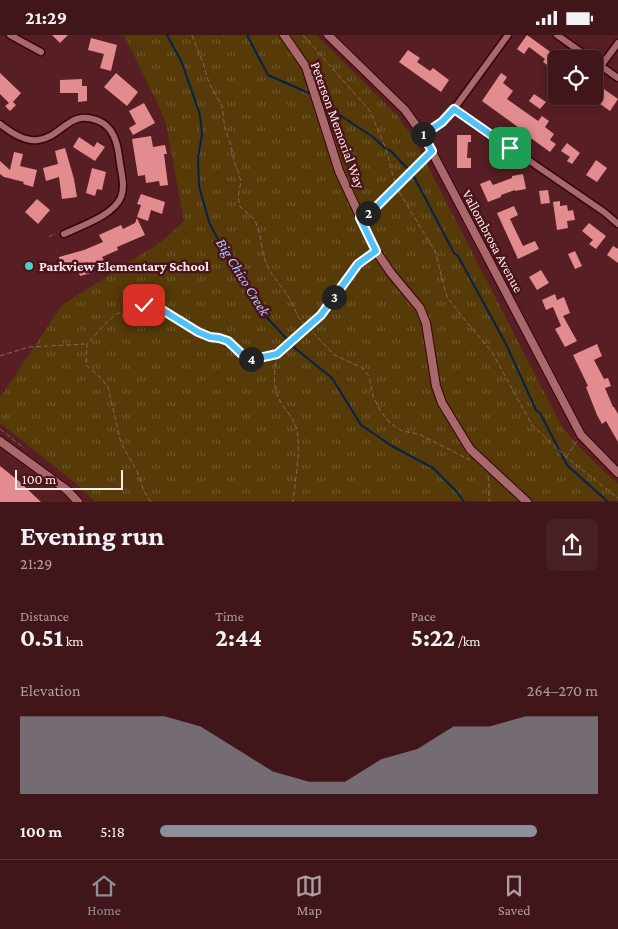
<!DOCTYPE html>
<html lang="en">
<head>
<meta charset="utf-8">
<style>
  body { margin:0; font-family:"Crimson Pro",serif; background:#481f23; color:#f1f3f6; height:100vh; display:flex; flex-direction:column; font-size:19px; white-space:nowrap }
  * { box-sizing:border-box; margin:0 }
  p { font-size:16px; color:#ae9fa2 }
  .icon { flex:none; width:28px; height:28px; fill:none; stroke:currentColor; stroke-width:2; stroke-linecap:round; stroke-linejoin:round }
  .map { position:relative; height:467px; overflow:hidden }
  .side { display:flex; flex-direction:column; background:#41161a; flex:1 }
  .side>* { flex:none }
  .buttons { position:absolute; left:548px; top:15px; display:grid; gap:10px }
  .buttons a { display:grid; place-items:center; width:55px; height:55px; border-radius:8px; background:#41161a; box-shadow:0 2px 12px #0003,0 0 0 1px #5a3539; font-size:25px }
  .scale { position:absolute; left:15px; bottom:12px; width:108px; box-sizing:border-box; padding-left:5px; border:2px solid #fceded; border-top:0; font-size:14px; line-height:18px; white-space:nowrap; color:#fceded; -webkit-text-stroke:4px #4b131a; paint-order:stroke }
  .pin { position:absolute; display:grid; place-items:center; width:42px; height:42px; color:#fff; margin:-21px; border-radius:10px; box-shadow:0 2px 8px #0006 }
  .km { position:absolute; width:25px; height:25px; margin:-12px; border-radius:50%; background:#222; color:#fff; font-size:14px; line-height:25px; text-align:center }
  .round { display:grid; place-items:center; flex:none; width:52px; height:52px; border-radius:8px; background:#481f23 }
  .summary { display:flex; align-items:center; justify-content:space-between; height:85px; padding:0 20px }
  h1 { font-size:28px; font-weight:700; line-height:38px }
  .figures { display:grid; grid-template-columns:repeat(3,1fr); gap:8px; height:85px; padding:5px 20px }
  .figures div { display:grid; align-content:center }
  .figures b { font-size:25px; font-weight:700 }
  .figures small { font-size:14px; font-weight:400 }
  .figures p { font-size:14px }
  .chart { height:140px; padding:10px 20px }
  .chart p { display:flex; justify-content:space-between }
  .chart svg { width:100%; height:90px; margin-top:5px; fill:#8c9099; opacity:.7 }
  ul { padding:0 20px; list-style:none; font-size:16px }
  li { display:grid; grid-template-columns:80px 60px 1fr; align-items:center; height:38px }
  li i { height:12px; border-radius:6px; background:#8c9099 }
  .status { display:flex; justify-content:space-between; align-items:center; height:35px; padding:0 25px; background:#41161a; direction:ltr }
  .status svg { height:14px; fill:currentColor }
  .tabs { display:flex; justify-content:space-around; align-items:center; height:70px; border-top:1px solid #5a3539; background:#41161a; font-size:14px; color:#ae9fa2 }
  .tabs a { display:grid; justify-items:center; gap:2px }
  .tabs .on { color:#8c9099 }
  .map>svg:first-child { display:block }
  .park { fill:url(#park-tufts) }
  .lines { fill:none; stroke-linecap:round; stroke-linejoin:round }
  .stream { stroke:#03224c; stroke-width:2 }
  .building { fill:#e38c90 }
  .minor-casing { stroke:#39020c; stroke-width:9 }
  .tertiary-casing { stroke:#39020c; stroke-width:10 }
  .path { stroke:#8c6063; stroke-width:1; stroke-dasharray:5 2.5; stroke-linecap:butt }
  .minor { stroke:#a9686b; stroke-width:6 }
  .tertiary { stroke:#a9686b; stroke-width:8 }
  .route-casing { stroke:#fff; stroke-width:10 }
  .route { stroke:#4fc3f7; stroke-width:6 }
  .poi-dot { fill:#52cdcf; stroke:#4b131a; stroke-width:2 }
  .labels { text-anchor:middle; stroke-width:5; stroke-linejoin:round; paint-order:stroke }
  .street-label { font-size:14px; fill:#fceded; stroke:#4b131a }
  .poi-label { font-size:14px; font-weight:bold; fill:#fceded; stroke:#4b131a; text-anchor:start }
  .water-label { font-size:15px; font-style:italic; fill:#a6cafd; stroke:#4b131a }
</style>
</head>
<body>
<div class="status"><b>21:29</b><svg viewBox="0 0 49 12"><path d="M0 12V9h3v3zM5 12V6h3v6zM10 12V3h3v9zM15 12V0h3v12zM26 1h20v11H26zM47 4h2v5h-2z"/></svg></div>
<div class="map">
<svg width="618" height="467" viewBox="0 0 618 467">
  <defs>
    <pattern id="park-tufts" width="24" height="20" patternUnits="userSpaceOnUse" patternTransform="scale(1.25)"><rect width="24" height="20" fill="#563a08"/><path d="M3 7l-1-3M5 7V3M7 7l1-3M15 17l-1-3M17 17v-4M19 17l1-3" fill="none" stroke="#6f572c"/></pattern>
  </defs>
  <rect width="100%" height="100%" fill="#571e23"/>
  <polygon class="park" points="124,0 316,0 397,80 415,106 562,392 584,417 618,449 618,466 94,466 75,448 0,388 0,363 62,270 161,207 184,186 166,89 157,67"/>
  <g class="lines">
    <g class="stream">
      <polyline points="167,0 182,28 200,80 202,100 198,122 199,151 209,187 226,220 260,275 296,314 332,343 361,390 392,411 433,433 457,457 464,467"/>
      <polyline points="247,0 268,40 311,59"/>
      <polyline points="320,67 322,68 326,67 335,77 373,102 386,114 391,116 405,131 411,136 454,218 458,221 506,309 536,375 540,378 567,430 608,467"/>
    </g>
  </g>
  <g class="building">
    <polygon points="52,0 68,0 60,8"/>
    <polygon points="527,0 556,21 556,36 543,27 545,24 529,12 524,19 517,14"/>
    <polygon points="91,3 117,10 111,36 100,33 104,19 88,15"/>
    <polygon points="408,15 420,23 417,27 430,36 433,33 449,45 441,57 399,27"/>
    <polygon points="0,38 21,58 13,67 16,70 10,76 5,71 9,68 0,59"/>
    <polygon points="116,38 138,57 127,71 104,52"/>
    <polygon points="501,38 507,42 503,48 513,56 507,64 538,86 542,81 549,86 545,92 554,99 550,105 556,109 550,117 528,101 529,100 482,66"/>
    <polygon points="82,44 82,51 87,51 87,66 78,67 78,58 60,58 60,45"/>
    <polygon points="601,52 618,64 610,76 593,64"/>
    <polygon points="534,59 546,67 540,74 529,66"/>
    <polygon points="144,68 155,88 133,100 129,93 136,89 129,76"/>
    <polygon points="457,100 471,100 471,107 468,107 467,123 471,123 471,133 457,133"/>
    <polygon points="151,101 153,112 165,110 167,119 164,119 168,150 160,151 159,146 146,148 145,140 138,141 132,104"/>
    <polygon points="79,102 94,112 97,107 105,112 95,126 73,112"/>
    <polygon points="567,108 580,118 572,129 567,126 570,122 561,116"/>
    <polygon points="65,113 74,144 77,162 62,164 59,142 46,146 43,133 58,129 55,116"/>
    <polygon points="14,117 23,119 20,131 37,135 33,152 23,149 24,147 4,142 0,139 0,126 10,135"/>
    <polygon points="596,125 607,133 597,147 586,140"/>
    <polygon points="92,133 106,137 102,155 97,154 95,161 86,158"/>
    <polygon points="523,139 526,154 515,156 515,155 501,160 501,162 488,167 480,149 490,145 493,150 512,143 512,141"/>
    <polygon points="548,155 550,168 541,169 539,156"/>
    <polygon points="141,159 165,167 162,179 151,175 148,186 137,182 141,170 137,169"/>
    <polygon points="37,164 50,175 38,189 25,177"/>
    <polygon points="560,166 560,171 567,170 568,176 573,175 575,185 567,186 568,193 557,195 553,167"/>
    <polygon points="514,171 518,180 510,184 523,211 535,206 539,214 518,224 497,178"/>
    <polygon points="137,183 145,200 117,212 118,215 102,222 105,228 90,234 91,238 80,241 77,233 63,237 59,222 84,215 103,207 99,200 121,190 123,194 135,188"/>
    <polygon points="589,188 606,201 596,214 589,209 593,205 582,196"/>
    <polygon points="613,211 618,214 618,228 607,220"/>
    <polygon points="575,216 582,231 575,234 568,219"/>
    <polygon points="541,235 549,248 537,255 529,242"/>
    <polygon points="555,259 557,265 564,262 570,278 563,281 577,306 565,312 555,294 561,291 553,272 546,275 542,265"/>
    <polygon points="597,309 602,321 594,325 604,344 608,343 611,351 605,353 613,372 614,372 618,379 618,407 606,386 602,389 597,380 586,352 588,351 573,320"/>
    <polygon points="0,431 20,447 41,467 0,467"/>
  </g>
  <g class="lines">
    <g class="minor-casing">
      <g id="minor">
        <polyline points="10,0 41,17"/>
        <polyline points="557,0 591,24"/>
        <polyline points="594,26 618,43"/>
        <polyline points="601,31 618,8"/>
        <polyline points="454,74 604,177 618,189"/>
        <path d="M0 89C10 97 24 107 38 105 63 102 69 73 99 86 113 92 117 107 119 121 120 134 126 150 121 162 114 180 81 191 64 199"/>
        <polyline points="423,100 442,87 454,74 508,0"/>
      </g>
    </g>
    <g class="tertiary-casing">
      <g id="tertiary">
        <polyline points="284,0 306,32 339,136 376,216 391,238 420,273 426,288 436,351 442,368 470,414 527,467"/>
        <polyline points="328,0 405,75 423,100 581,400 618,438"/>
        <polyline points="0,406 67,455 78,467"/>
      </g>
    </g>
    <g class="path">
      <path d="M192 0 203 28 209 48 222 71 225 94 231 110 234 126 238 136 241 147 238 162 240 172C245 176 253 181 256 188 262 201 261 217 267 230 273 244 284 253 291 266 297 277 297 284 308 292L334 320 361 332 369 341 373 361 380 375 389 387 402 396 419 399 470 425"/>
      <polyline points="303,0 370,76 386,114 396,152 435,216 447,262 460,279 492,317 532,390 566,422 618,463"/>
      <polyline points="368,178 373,175 426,122"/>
      <polyline points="49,202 56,198"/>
      <path d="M277 320C274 335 272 352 280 366 285 374 293 383 296 392 302 410 295 447 293 467"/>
      <polyline points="0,321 29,312 85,309"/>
      <polyline points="0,394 24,413"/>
      <polyline points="566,422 577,406"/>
      <polyline points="488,441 489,449 489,465 490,467"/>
      <polyline points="151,467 144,456 137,436 121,408 108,352 101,343 86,330 87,309 105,289 116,279 144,270 154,271 164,276 198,297 209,302 219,303 228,306 245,322 254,324 277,319 321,280 358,229 369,221"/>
    </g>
    <use href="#minor" class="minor"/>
    <use href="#tertiary" class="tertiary"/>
  </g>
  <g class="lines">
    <g class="route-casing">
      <polyline id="route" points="144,270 154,271 164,276 198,297 210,302 219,303 228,306 245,322 254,324 277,319 321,280 358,229 376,216 360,183 373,175 432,116 423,100 442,87 454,74 510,113"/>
    </g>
    <use href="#route" class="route"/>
  </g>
  <circle class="poi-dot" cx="29" cy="231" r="5"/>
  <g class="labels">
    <g class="street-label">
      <text transform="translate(338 90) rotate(70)" y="5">Peterson Memorial Way</text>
      <text transform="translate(493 206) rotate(62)" y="5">Vallombrosa Avenue</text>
    </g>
    <g class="poi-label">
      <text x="39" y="236">Parkview Elementary School</text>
    </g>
    <g class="water-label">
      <text transform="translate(243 242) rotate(58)" y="5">Big Chico Creek</text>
    </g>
  </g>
</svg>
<div class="buttons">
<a><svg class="icon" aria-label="locate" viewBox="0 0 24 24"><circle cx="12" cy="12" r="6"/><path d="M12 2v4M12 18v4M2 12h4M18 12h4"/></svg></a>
</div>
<div class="scale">100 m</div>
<div class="pin" style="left:510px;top:113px;background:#1e9e55"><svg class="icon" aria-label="arrive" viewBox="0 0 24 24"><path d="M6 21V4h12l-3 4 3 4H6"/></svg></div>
<div class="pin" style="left:144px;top:270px;background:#d93025"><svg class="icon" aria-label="check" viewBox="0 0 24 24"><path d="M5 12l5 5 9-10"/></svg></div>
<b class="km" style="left:423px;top:99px">1</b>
<b class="km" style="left:368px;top:178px">2</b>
<b class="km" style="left:334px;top:262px">3</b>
<b class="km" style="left:251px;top:324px">4</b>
</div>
<section class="side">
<div class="summary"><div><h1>Evening run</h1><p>21:29</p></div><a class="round"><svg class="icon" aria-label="share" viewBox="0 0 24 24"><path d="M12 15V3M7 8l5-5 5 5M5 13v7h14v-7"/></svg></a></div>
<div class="figures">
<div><p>Distance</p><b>0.51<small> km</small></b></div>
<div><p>Time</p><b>2:44</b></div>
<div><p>Pace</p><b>5:22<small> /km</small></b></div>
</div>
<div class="chart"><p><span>Elevation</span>264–270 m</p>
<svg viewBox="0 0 160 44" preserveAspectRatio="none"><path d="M0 44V6L10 6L20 6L30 6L40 6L50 11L60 22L70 33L80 38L90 38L100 27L110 22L120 11L130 11L140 6L150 6L160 6V44z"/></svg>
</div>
<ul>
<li><b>100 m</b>5:18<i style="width:86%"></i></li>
</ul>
</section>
<nav class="tabs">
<a class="on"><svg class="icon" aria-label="home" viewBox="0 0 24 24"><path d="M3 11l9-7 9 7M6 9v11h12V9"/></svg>Home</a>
<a><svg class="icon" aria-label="map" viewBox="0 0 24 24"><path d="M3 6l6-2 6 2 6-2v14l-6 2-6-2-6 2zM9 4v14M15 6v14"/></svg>Map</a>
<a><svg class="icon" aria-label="saved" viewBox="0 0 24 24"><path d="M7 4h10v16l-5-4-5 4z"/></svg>Saved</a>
</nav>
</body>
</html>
